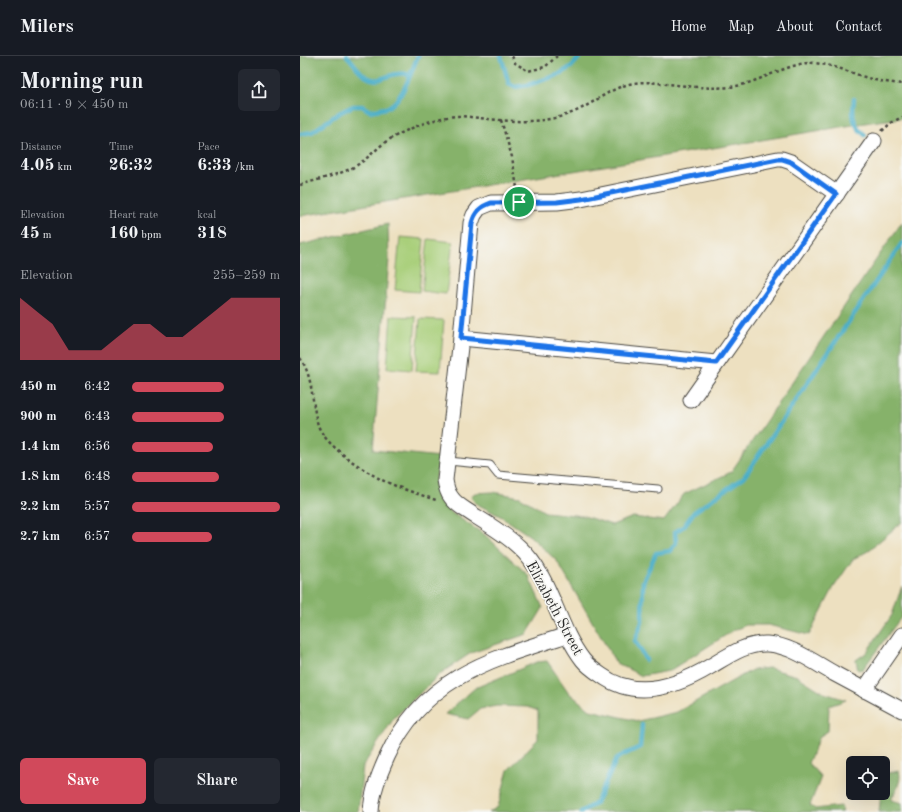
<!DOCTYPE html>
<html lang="en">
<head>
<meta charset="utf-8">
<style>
  body { margin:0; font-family:"Old Standard TT",serif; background:#242831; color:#f1f3f6; height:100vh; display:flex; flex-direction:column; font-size:15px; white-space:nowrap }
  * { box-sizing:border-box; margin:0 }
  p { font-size:13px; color:#9ea1a6 }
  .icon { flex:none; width:22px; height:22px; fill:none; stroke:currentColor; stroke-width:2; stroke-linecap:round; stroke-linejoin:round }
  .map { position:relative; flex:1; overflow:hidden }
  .panel { display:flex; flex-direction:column; background:#171b24; width:300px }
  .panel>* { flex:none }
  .controls { position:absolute; left:546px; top:700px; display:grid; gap:8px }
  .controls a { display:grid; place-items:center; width:44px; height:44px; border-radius:6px; background:#171b24; box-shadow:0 4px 16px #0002; font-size:20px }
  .pin { position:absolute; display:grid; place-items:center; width:34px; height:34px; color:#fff; margin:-17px; border:2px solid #fff; border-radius:50%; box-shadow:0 1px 4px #0007 }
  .round { display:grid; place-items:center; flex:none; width:42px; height:42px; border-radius:6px; background:#242831 }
  .overview { display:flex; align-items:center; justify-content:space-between; height:68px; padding:0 20px }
  h1 { font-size:22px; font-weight:700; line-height:30px }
  .figures { display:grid; grid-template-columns:repeat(3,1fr); gap:6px; height:68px; padding:4px 20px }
  .figures div { display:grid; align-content:center }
  .figures b { font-size:17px; font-weight:700 }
  .figures small { font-size:11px; font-weight:400 }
  .figures p { font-size:11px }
  .chart { height:112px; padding:8px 20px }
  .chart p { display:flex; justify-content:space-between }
  .chart svg { width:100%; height:72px; margin-top:4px; fill:#d1495b; opacity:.7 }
  .button { display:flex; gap:8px; margin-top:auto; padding:8px 20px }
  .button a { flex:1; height:46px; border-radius:6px; background:#d1495b; color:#fff; font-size:16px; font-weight:700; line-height:46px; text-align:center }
  .button a+a { background:#242831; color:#f1f3f6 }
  ul { padding:0 20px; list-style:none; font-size:13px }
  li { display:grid; grid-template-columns:64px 48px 1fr; align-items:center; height:30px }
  li i { height:10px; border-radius:5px; background:#d1495b }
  header { display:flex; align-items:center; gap:24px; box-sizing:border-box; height:56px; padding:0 20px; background:#171b24; border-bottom:1px solid #363941 }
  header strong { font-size:19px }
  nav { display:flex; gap:22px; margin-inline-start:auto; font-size:14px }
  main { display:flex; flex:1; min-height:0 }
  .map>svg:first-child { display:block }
  .green { fill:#a9cf7a; stroke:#6a7d52 }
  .forest { fill:#86b26a; stroke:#586e4a }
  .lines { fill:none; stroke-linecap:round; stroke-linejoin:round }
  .stream { stroke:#49aec8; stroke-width:4.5 }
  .service-casing { stroke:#484641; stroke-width:9 }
  .minor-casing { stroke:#484641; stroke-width:17 }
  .path { stroke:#484641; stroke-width:2.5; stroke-dasharray:3 3; stroke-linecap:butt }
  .service { stroke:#fff; stroke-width:7 }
  .minor { stroke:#fff; stroke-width:15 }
  .route-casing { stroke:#fff; stroke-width:8 }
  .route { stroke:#1a73e8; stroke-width:5 }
  .labels { text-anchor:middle; stroke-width:3.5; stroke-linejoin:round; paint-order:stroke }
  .street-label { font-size:15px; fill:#2b2b2b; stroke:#f6f6f2 }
</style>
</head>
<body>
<header>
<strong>Milers</strong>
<nav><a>Home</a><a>Map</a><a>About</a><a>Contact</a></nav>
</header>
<main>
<section class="panel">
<div class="overview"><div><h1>Morning run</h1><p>06:11 · 9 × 450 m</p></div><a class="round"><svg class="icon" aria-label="share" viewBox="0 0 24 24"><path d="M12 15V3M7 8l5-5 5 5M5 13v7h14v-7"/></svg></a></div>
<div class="figures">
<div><p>Distance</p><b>4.05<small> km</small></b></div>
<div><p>Time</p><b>26:32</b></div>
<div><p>Pace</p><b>6:33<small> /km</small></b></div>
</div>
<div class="figures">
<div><p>Elevation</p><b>45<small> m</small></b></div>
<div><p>Heart rate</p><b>160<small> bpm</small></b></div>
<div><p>kcal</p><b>318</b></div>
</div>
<div class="chart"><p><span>Elevation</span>255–259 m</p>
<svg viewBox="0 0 160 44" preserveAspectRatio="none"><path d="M0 44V6L10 14L20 22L30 38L40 38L50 38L60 30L70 22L80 22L90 30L100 30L110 22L120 14L130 6L140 6L150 6L160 6V44z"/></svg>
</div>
<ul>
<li><b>450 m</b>6:42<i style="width:62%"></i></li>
<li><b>900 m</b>6:43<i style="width:62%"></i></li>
<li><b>1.4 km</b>6:56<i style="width:55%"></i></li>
<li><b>1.8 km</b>6:48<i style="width:59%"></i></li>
<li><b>2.2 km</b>5:57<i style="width:100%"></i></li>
<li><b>2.7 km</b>6:57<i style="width:54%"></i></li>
</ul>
<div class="button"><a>Save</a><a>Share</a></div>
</section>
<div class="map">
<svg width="602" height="756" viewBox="0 0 602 756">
  <rect width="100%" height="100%" fill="#f6f6f2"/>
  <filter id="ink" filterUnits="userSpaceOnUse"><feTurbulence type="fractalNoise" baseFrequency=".025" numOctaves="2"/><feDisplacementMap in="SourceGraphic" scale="8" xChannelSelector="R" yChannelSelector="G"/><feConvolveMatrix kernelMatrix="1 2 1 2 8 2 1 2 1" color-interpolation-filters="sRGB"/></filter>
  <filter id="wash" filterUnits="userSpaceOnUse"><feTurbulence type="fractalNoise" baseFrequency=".012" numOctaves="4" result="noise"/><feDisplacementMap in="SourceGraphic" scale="16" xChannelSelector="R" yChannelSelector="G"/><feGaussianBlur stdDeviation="0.9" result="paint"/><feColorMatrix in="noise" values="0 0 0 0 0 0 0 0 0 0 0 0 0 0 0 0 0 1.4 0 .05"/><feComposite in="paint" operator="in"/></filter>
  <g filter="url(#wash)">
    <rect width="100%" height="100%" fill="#ede0c0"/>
    <g class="green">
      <polygon points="100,181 124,183 119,236 95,234"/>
      <polygon points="128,183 153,186 146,238 122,235"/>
      <polygon points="91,260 116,261 112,314 87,312"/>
      <polygon points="120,263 144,264 140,316 116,315"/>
    </g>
    <g class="forest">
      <polygon points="0,0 602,0 602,62 571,66 0,160"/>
      <polygon points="602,166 602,466 568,495 553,503 534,531 509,579 468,569 446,569 434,574 369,615 342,620 316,607 257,505 230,480 202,461 175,447 171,440 175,437 193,436 220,441 245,456 284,460 312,469 333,461 364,465 384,438 431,416"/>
      <polygon points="88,168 89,203 73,394 140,401 135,426 137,437 149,455 185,479 228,519 243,552 227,578 171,597 141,617 94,662 63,710 58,756 0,756 0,189"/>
      <polygon points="602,530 602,560 563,613 558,614 556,604 566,597 592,559"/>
      <polygon points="247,605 269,637 290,654 338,665 377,656 452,614 469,612 497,620 524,637 546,644 529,650 528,675 520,680 508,707 521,721 510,749 515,753 541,750 543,756 189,756 198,751 208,714 238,683 238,655 228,651 197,650 180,653 168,663 145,658 175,632 237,606"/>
      <path d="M599 715C602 725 596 734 591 744L602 747V756H579L581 737H583V718Z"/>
    </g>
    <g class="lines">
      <g class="stream">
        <path d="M47 0C54 6 58 16 67 21 78 28 86 19 97 18 101 17 106 18 110 19"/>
        <polyline points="201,0 209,28 215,31 228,29 258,19 271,11 281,0"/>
        <path d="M554 43C552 58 552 69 565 79"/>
        <path d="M0 78 12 76 39 57 53 50H62L70 55C75 54 81 53 86 52 103 46 111 15 118 0"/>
        <polyline points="346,604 335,585 342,566 343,526 356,497 370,495 376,487 375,476 384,470 394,456 444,421 602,187"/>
        <polyline points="281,756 296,747 317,702 340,691 342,669"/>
      </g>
    </g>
  </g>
  <g filter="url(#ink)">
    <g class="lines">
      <g class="service-casing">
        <polyline id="service" points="148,405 190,409 198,419 358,433"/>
      </g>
      <g class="minor-casing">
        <g id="minor">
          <path d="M161 282 145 424C146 431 147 436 151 441 156 449 165 453 172 458 188 468 205 478 219 491 252 521 256 569 283 604 287 609 295 615 301 619 336 645 378 630 411 610 428 600 446 587 467 588 491 589 515 607 535 618 557 630 580 642 602 654"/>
          <polyline points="416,307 161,282 171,167 174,159 179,152 191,147 257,146 281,143 478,103 482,103 491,106 537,138"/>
          <polyline points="391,344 574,85"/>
          <polyline points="564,634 602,579"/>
          <path d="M71 756C72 736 79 719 87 701 123 621 191 603 267 579"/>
        </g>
      </g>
      <g class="path">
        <polyline points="212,0 215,7 228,15 245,11 257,0"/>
        <polyline points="201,64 212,101 217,132"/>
        <polyline points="582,75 591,67 602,61"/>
        <path d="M0 129C16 124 34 120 50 113 63 107 73 96 84 87 103 74 139 59 161 60 200 64 238 71 274 56 295 47 311 31 334 27 345 25 356 27 367 28 389 30 414 34 436 30 460 26 492 5 514 7 536 9 555 19 575 24 584 26 593 27 602 28"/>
        <path d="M0 302C14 321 11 347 18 369 24 389 63 414 82 424 99 432 118 438 136 444"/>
      </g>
      <use href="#service" class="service"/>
      <use href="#minor" class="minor"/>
    </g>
  </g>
  <g class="lines" filter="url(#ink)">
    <g class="route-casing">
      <path id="route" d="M478 103H482L491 106 536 138 416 307 161 282 172 167C175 156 180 151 191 147L257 146 281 143Z"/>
    </g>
    <use href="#route" class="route"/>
  </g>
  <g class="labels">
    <g class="street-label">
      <text transform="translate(255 552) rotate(62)" y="5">Elizabeth Street</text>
    </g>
  </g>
</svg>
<div class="controls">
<a><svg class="icon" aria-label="locate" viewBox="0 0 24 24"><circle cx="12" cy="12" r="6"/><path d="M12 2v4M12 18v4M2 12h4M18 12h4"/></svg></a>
</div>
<div class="pin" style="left:219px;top:146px;background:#1e9e55"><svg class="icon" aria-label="arrive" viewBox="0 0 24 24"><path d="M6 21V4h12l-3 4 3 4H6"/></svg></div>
</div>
</main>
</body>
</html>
